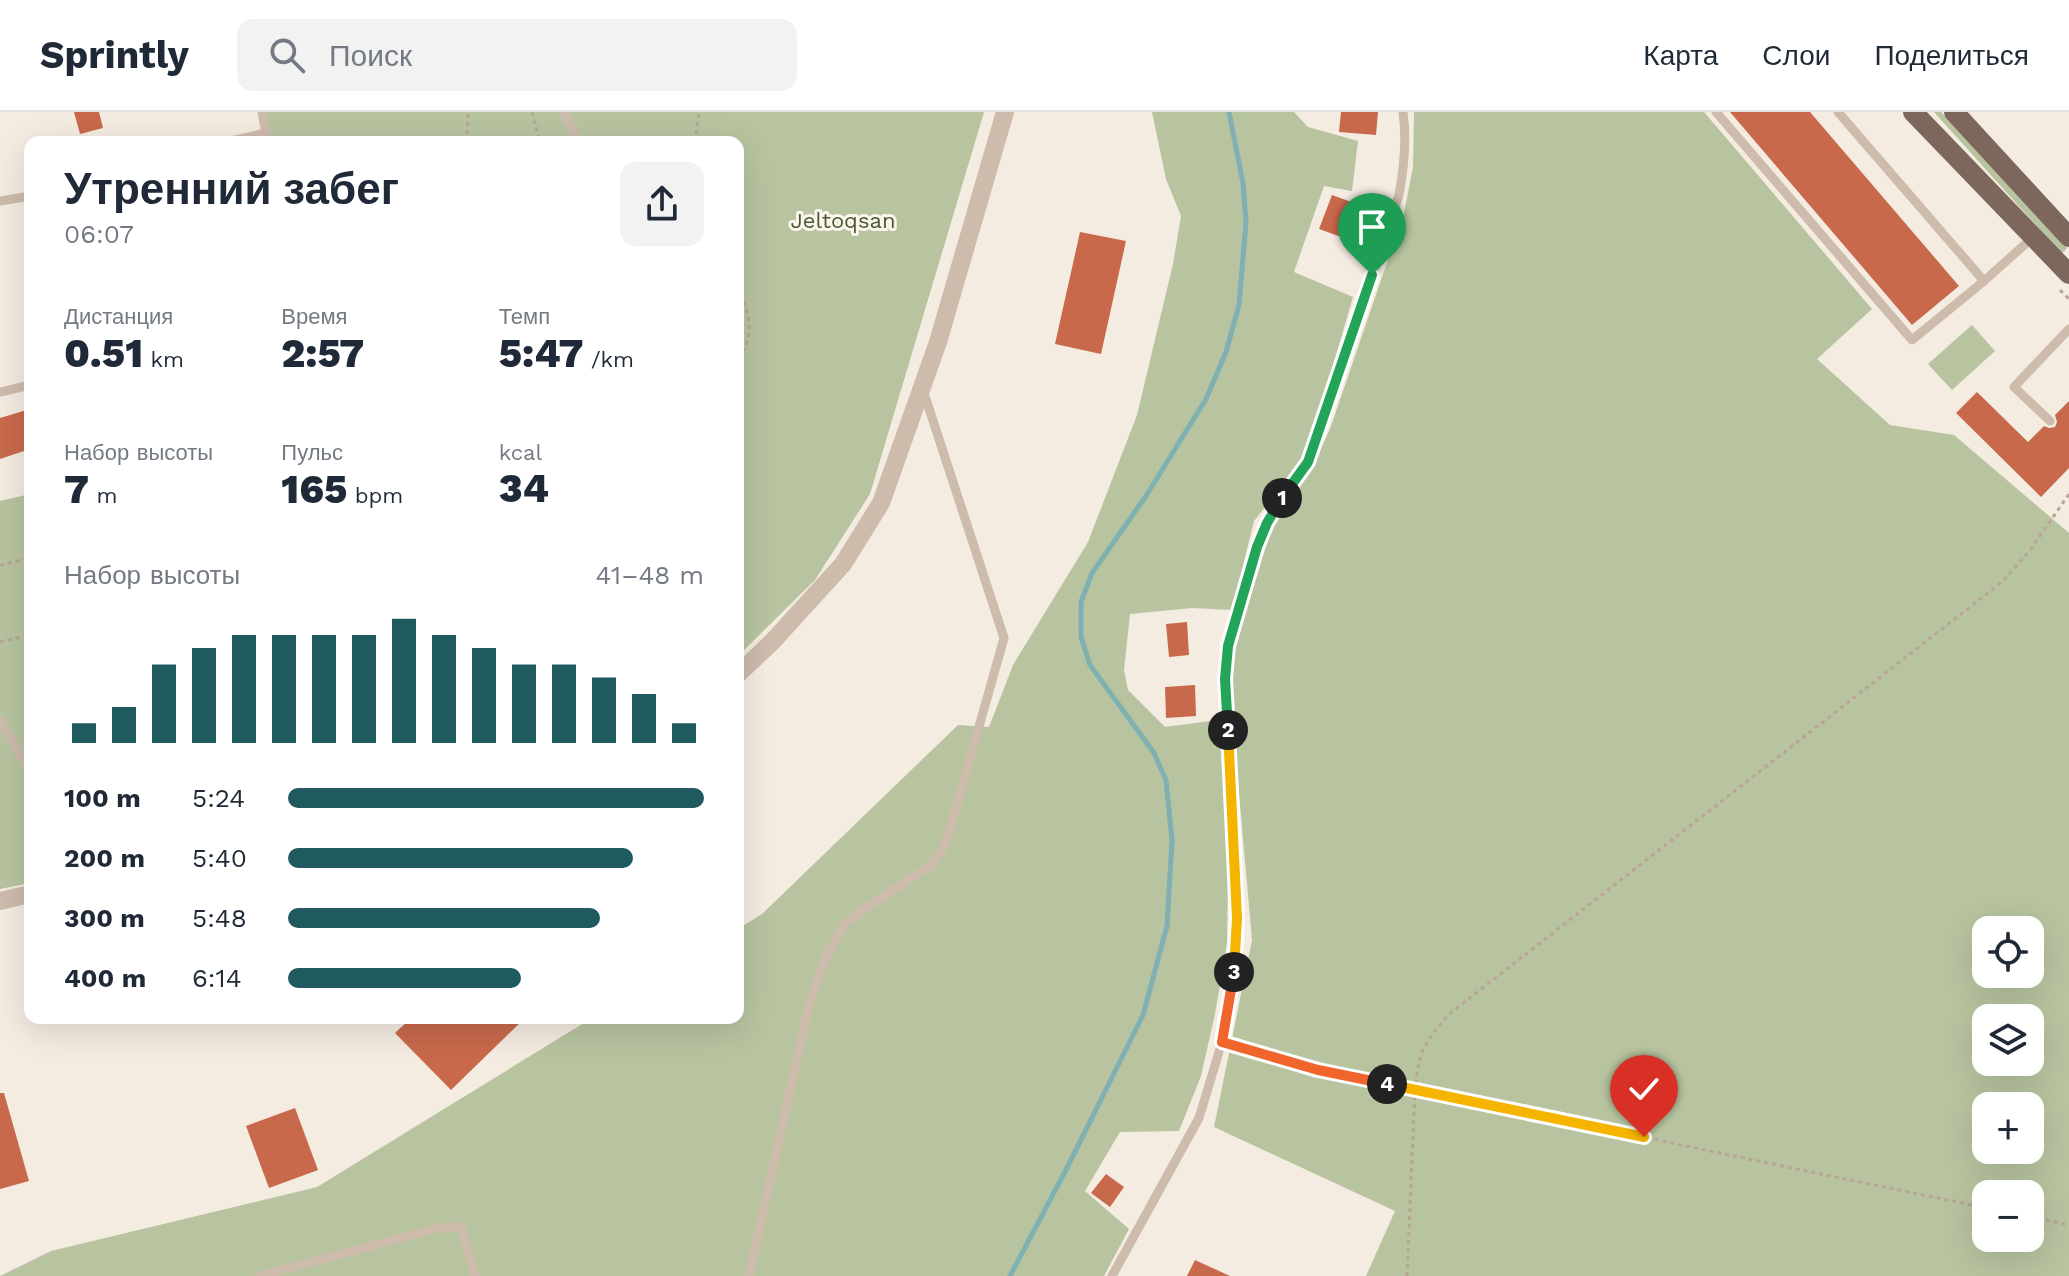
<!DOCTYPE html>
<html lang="ru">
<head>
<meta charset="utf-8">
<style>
  body { margin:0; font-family:"Work Sans",sans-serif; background:#f2f2f3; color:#1f2937; height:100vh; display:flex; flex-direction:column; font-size:30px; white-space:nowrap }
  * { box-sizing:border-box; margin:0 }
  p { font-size:26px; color:#747a83 }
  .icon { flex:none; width:44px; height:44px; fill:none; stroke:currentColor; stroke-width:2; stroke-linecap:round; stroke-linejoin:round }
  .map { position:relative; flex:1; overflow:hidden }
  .panel { position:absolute; left:24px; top:24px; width:720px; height:888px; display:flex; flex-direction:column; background:#fff; border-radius:16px; box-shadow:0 8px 32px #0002 }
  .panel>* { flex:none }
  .controls { position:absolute; left:1972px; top:804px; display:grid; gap:16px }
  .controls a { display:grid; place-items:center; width:72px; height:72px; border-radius:16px; background:#fff; box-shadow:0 8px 32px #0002; font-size:40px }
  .pin { position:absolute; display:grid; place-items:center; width:68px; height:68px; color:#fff; margin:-82px -34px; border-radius:50% 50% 50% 0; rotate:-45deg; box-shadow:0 0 8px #0007 }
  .pin .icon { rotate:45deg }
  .km { position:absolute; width:40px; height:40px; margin:-20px; border-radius:50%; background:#222; color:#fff; font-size:22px; line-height:40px; text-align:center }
  .round { display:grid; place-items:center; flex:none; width:84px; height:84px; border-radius:16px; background:#f2f2f3 }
  .summary { display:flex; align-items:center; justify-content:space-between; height:136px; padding:0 40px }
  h1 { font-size:44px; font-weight:800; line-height:60px }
  .metrics { display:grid; grid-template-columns:repeat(3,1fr); gap:12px; height:136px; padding:8px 40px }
  .metrics div { display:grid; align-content:center }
  .metrics b { font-size:40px; font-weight:800 }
  .metrics small { font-size:22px; font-weight:400 }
  .metrics p { font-size:22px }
  .chart { height:224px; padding:16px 40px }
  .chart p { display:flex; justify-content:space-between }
  .chart svg { width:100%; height:144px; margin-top:8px; stroke:#1f5a5e; stroke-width:6 }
  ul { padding:0 40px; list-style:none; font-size:26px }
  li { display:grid; grid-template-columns:128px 96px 1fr; align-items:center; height:60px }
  li i { height:20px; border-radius:10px; background:#1f5a5e }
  header { display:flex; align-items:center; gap:48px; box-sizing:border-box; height:112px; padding:0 40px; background:#fff; border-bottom:2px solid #e0e1e3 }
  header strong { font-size:38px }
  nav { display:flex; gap:44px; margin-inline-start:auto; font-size:28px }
  .search { width:560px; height:72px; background:#f2f2f3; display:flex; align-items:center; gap:20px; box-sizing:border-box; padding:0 28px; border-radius:16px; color:#747a83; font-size:30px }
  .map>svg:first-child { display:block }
  .green { fill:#b8c4a0; fill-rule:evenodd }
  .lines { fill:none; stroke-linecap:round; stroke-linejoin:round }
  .stream { stroke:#7fb0b2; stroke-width:5 }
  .building { fill:#c8694b }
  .path { stroke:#b9a596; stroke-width:3; stroke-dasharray:4 4; stroke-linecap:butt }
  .service { stroke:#cdbbac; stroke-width:9 }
  .minor { stroke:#cdbbac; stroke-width:18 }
  .primary { stroke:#7d675c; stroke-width:20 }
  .split-1-casing { stroke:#fff; stroke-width:16 }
  .split-2-casing { stroke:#fff; stroke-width:16 }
  .split-3-casing { stroke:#fff; stroke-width:16 }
  .split-4-casing { stroke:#fff; stroke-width:16 }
  .split-5-casing { stroke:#fff; stroke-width:16 }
  .split-1 { stroke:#22a559; stroke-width:10 }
  .split-2 { stroke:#22a559; stroke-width:10 }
  .split-3 { stroke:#f5b400; stroke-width:10 }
  .split-4 { stroke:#f0652b; stroke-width:10 }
  .split-5 { stroke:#f5b400; stroke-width:10 }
  .labels { text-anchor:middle; stroke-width:6; stroke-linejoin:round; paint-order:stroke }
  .park-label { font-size:22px; fill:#4a5a2e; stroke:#fbf5ee }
</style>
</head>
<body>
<header>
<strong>Sprintly</strong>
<div class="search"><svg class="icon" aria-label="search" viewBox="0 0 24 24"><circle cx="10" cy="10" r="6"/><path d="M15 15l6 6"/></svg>Поиск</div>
<nav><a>Карта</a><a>Слои</a><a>Поделиться</a></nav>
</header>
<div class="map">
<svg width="2069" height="1164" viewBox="0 0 2069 1164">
  <rect width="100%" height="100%" fill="#f4ebe1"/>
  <g class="green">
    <polygon points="261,0 984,0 870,382 815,468 738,544 738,30 265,30"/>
    <polygon points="1152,0 1294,0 1308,15 1358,29 1352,79 1324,74 1294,160 1353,185 1307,342 1254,409 1232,498 1192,496 1130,502 1124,558 1128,578 1165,615 1218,608 1226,694 1228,758 1227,831 1215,902 1201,964 1179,1019 1120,1020 1085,1079 1129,1117 1104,1164 0,1164 51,1139 317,1075 592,906 738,906 738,817 762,802 958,613 989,615 1013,553 1088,430 1137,303 1173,152 1181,104 1166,67"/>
    <path d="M1414 0H1704L1872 197 1817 247 1890 313 1954 323 2069 421V1164H1366L1395 1099 1214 1015 1252 828 1230 580 1234 542 1244 505 1272 415 1311 358 1330 317 1404 101 1413 55ZM1986 818H2030V862H1986ZM1986 906H2030V950H1986ZM1986 994H2030V1038H1986ZM1986 1082H2030V1126H1986Z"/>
    <polygon points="1934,0 1941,0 2067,135 2065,139 2061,141"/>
    <polygon points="1972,213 1995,239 1952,278 1928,252"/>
    <polygon points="30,382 30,771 0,777 0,389"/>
  </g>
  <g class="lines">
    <polyline class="stream" points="1010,1164 1069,1052 1143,903 1167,814 1172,728 1166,668 1154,641 1090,553 1081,525 1081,490 1092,461 1146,384 1206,287 1226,240 1239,193 1246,110 1243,71 1229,0"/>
  </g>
  <g class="building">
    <polygon points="74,0 99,0 103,16 80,22"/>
    <polygon points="1341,0 1378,0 1376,23 1339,20"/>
    <polygon points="1730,0 1810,0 1959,174 1912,213"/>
    <polygon points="1332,83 1368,96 1355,130 1319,117"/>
    <polygon points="1080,120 1126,129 1101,242 1055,232"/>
    <polygon points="1977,280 2028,330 2044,314 2049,316 2055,315 2057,310 2055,303 2069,289 2069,356 2041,385 1956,301"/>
    <polygon points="30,297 30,337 0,347 0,306"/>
    <polygon points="1187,510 1189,543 1169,545 1166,512"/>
    <polygon points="1195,573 1196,604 1166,606 1165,575"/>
    <polygon points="411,906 525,906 451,978 395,921"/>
    <polygon points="0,981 4,981 29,1069 0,1077"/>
    <polygon points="295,996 318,1058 269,1076 246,1014"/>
    <polygon points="1106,1062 1124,1075 1110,1095 1091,1081"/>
    <polygon points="1195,1148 1230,1164 1187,1164"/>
  </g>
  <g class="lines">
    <g class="path">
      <polyline points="532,0 540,30"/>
      <polyline points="467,30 468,0"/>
      <polyline points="695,30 699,0"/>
      <path d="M738 175C748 197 757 225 738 245"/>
      <polyline points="2060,178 2069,187"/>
      <polyline points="0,453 30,446"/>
      <polyline points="0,530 30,523"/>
      <polyline points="1233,934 1318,958 1986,1096"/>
      <polyline points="2030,1105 2069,1113"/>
      <path d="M1407 1164 1415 978C1419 939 1423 933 1448 903L2002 470 2031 437 2069 382"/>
    </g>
    <g class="service">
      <polyline points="262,0 266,21"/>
      <polyline points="564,0 578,30"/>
      <polyline points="1716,0 1912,228 1984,169 2032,126"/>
      <polyline points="1838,0 1984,169"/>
      <polyline points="226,30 266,21 268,30"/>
      <polyline points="0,89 30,84"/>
      <polyline points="0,280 30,273"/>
      <polyline points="2050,309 2014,275 2069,217"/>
      <polyline points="0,608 30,659"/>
      <polyline points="259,1164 442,1115 461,1115 475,1164"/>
      <polyline points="749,1164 810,889 827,842 845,812 864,797 930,754 942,738 949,721 1004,526 923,278"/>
      <path d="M1112 1164 1199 1006 1222 930 1235 853 1237 806 1225 567 1228 534 1257 435 1267 411 1308 350 1319 323 1399 83C1404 56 1407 28 1403 0"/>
    </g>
    <g class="minor">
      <polyline points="738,562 772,530 843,452 881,391 938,230 1005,0"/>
      <polyline points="0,789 30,782"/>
    </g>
    <g class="primary">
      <polyline points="1913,0 2069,162"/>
      <polyline points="1954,0 2069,125"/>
    </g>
  </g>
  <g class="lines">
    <g class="split-1-casing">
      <polyline id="split-1" points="1282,386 1308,350 1372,163"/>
    </g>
    <g class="split-2-casing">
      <polyline id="split-2" points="1228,618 1225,567 1228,534 1257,435 1267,411 1282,386"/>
    </g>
    <g class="split-3-casing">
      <polyline id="split-3" points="1228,618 1237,806 1234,860"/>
    </g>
    <g class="split-4-casing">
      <polyline id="split-4" points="1234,860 1222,930 1318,958 1387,972"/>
    </g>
    <g class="split-5-casing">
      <polyline id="split-5" points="1387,972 1644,1025"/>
    </g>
    <use href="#split-1" class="split-1"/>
    <use href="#split-2" class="split-2"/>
    <use href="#split-3" class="split-3"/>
    <use href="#split-4" class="split-4"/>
    <use href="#split-5" class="split-5"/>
  </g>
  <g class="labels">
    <g class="park-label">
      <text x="843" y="116">Jeltoqsan</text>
    </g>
  </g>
</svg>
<div class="controls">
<a><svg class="icon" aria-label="locate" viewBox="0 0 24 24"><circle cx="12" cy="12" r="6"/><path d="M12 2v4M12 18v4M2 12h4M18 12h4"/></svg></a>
<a><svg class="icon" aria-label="layers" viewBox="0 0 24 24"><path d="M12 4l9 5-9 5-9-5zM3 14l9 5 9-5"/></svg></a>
<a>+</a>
<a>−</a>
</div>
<div class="pin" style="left:1372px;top:163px;background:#1e9e55"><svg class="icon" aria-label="arrive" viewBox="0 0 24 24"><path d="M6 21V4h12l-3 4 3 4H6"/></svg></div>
<div class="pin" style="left:1644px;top:1025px;background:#d93025"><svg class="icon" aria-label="check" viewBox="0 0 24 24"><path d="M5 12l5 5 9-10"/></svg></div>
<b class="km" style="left:1282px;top:386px">1</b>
<b class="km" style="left:1228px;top:618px">2</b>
<b class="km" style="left:1234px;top:860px">3</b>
<b class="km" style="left:1387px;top:972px">4</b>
<section class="panel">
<div class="summary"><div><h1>Утренний забег</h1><p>06:07</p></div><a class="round"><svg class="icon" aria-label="share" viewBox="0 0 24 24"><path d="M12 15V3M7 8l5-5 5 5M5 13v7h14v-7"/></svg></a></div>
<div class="metrics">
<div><p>Дистанция</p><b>0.51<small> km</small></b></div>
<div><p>Время</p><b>2:57</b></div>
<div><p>Темп</p><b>5:47<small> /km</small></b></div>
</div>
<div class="metrics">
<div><p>Набор высоты</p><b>7<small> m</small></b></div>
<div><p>Пульс</p><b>165<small> bpm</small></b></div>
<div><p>kcal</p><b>34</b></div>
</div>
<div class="chart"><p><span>Набор высоты</span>41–48 m</p>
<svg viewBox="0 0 160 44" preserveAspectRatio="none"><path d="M5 44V38M15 44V33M25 44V20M35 44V15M45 44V11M55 44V11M65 44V11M75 44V11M85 44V6M95 44V11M105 44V15M115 44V20M125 44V20M135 44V24M145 44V29M155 44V38"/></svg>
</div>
<ul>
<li><b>100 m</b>5:24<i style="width:100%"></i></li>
<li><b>200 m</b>5:40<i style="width:83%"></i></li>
<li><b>300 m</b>5:48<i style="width:75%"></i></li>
<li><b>400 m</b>6:14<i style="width:56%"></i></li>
</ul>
</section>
</div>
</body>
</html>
